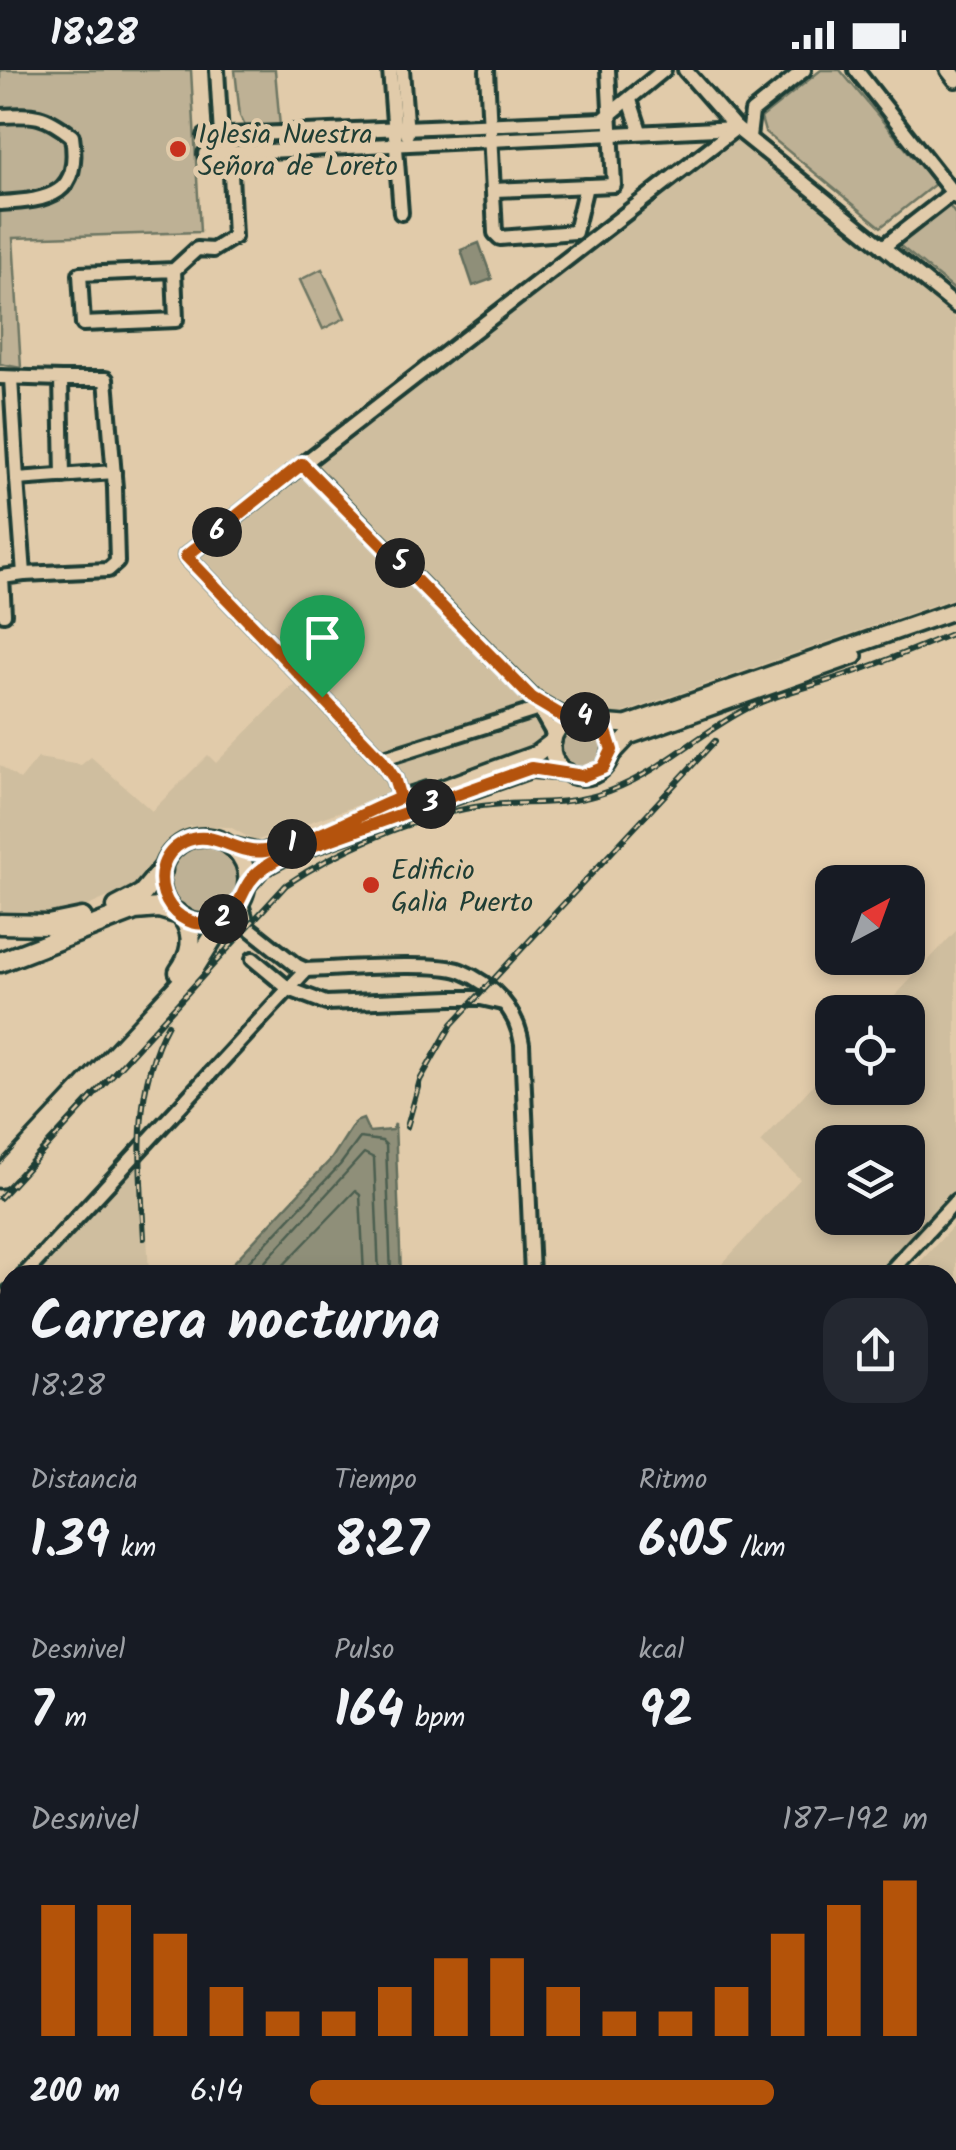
<!DOCTYPE html>
<html lang="es">
<head>
<meta charset="utf-8">
<style>
  body { margin:0; font-family:Kalam,sans-serif; background:#242831; color:#f1f3f6; height:100vh; display:flex; flex-direction:column; font-size:38px; white-space:nowrap }
  * { box-sizing:border-box; margin:0 }
  p { font-size:32px; color:#9ea1a6 }
  .icon { flex:none; width:55px; height:55px; fill:none; stroke:currentColor; stroke-width:2; stroke-linecap:round; stroke-linejoin:round }
  .map { position:relative; flex:1; overflow:hidden }
  .details { position:absolute; left:0px; top:1195px; width:958px; height:885px; display:flex; flex-direction:column; background:#171b24; border-radius:30px 30px 0 0; box-shadow:0 5px 15px #0003 }
  .details>* { flex:none }
  .needle { width:65px; rotate:41deg }
  .fabs { position:absolute; left:815px; top:795px; display:grid; gap:20px }
  .fabs a { display:grid; place-items:center; width:110px; height:110px; border-radius:20px; background:#171b24; box-shadow:0 5px 15px #0003; font-size:50px }
  .pin { position:absolute; display:grid; place-items:center; width:85px; height:85px; color:#fff; margin:-102px -42px; border-radius:50% 50% 50% 0; rotate:-45deg; box-shadow:0 0 10px #0007 }
  .pin .icon { rotate:45deg }
  .km { position:absolute; width:50px; height:50px; margin:-25px; border-radius:50%; background:#222; color:#fff; font-size:28px; line-height:50px; text-align:center }
  .round { display:grid; place-items:center; flex:none; width:105px; height:105px; border-radius:30px; background:#242831 }
  .headline { display:flex; align-items:center; justify-content:space-between; height:170px; padding:0 30px }
  h1 { font-size:55px; font-weight:700; line-height:75px }
  .stats { display:grid; grid-template-columns:repeat(3,1fr); gap:15px; height:170px; padding:10px 30px }
  .stats div { display:grid; align-content:center }
  .stats b { font-size:50px; font-weight:700 }
  .stats small { font-size:28px; font-weight:400 }
  .stats p { font-size:28px }
  .chart { height:280px; padding:20px 30px }
  .chart p { display:flex; justify-content:space-between }
  .chart svg { width:100%; height:180px; margin-top:10px; stroke:#b45309; stroke-width:6 }
  ul { padding:0 30px; list-style:none; font-size:32px }
  li { display:grid; grid-template-columns:160px 120px 1fr; align-items:center; height:75px }
  li i { height:25px; border-radius:12px; background:#b45309 }
  .status { display:flex; justify-content:space-between; align-items:center; height:70px; padding:0 50px; background:#171b24; direction:ltr }
  .status svg { height:28px; fill:currentColor }
  .map>svg:first-child { display:block }
  .built { fill:#cfbe9f; fill-rule:evenodd }
  .green { fill:#beb195; stroke:#6e7764; stroke-width:2.5 }
  .water { fill:#8f8f79; stroke:#626e5d; stroke-width:2.5 }
  .lines { fill:none; stroke-linecap:round; stroke-linejoin:round }
  .shore { stroke:#4c5e50; stroke-width:2.5 }
  .minor-casing { stroke:#1f3d34; stroke-width:20 }
  .major-casing { stroke:#1f3d34; stroke-width:22 }
  .highway-casing { stroke:#1f3d34; stroke-width:25 }
  .minor { stroke:#e1cbaa; stroke-width:12 }
  .major { stroke:#e1cbaa; stroke-width:15 }
  .highway { stroke:#e1cbaa; stroke-width:18 }
  .rail-casing { stroke:#1f3d34; stroke-width:6 }
  .rail { stroke:#e1cbaa; stroke-width:2.5; stroke-dasharray:8; stroke-linecap:butt }
  .route-casing { stroke:#fff; stroke-width:20 }
  .route { stroke:#b45309; stroke-width:12 }
  .poi-dot { fill:#c8321e; stroke:#e1cbaa; stroke-width:4 }
  .labels { text-anchor:middle; stroke-width:10; stroke-linejoin:round; paint-order:stroke }
  .poi-label { font-size:28px; fill:#1f3d34; stroke:#e1cbaa; text-anchor:start }
</style>
</head>
<body>
<div class="status"><b>18:28</b><svg viewBox="0 0 49 12"><path d="M0 12V9h3v3zM5 12V6h3v6zM10 12V3h3v9zM15 12V0h3v12zM26 1h20v11H26zM47 4h2v5h-2z"/></svg></div>
<div class="map">
<svg width="956" height="2080" viewBox="0 0 956 2080">
  <rect width="100%" height="100%" fill="#e1cbaa"/>
  <filter id="ink" filterUnits="userSpaceOnUse"><feTurbulence type="fractalNoise" baseFrequency=".01" numOctaves="2"/><feDisplacementMap in="SourceGraphic" scale="20" xChannelSelector="R" yChannelSelector="G"/><feConvolveMatrix kernelMatrix="1 2 1 2 8 2 1 2 1" color-interpolation-filters="sRGB"/></filter>
  <g filter="url(#ink)">
    <g class="built">
      <polygon points="735,66 956,249 956,527 255,771 230,757 190,756 164,774 144,811 70,844 1,841 0,695 20,710 38,688 81,695 91,687 152,741 208,685 216,693 304,604 194,491 431,299"/>
      <path d="M956 861V1125L881 1205H712L800 1109 761 1072 832 994V1018H908V942H880ZM832 1072H908V1148H832Z"/>
      <polygon points="143,1083 149,1205 28,1205"/>
      <polygon points="956,1153 956,1297 948,1306 948,1205 908,1205"/>
      <polygon points="10,1225 10,2070 188,2070 189,2080 0,2080 0,1237"/>
      <polygon points="956,1708 956,2053 948,2062 948,1718"/>
      <polygon points="731,2070 940,2070 931,2080 743,2080"/>
    </g>
    <g class="green">
      <polygon points="0,0 191,0 200,162 13,168 21,298 0,294"/>
      <polygon points="235,0 275,0 280,57 247,60 240,46"/>
      <polygon points="821,0 840,0 935,114 881,157 765,62 761,48"/>
      <polygon points="948,134 956,145 956,221 899,175"/>
      <polygon points="322,199 345,248 323,259 300,210"/>
      <circle cx="582" cy="676" r="24"/>
      <circle cx="203" cy="809" r="37"/>
    </g>
    <g class="water">
      <polygon points="479,173 492,209 473,216 461,180"/>
      <polygon points="363,1049 369,1062 392,1060 395,1054 401,1205 222,1205 332,1088 355,1052"/>
      <polygon points="956,1353 956,1709 948,1718 948,1383"/>
      <polygon points="191,2070 631,2070 622,2080 191,2080"/>
    </g>
    <g class="lines">
      <g class="shore">
        <polyline points="236,1205 340,1095 360,1068 382,1071 386,1075 391,1205"/>
        <polyline points="253,1205 364,1083 374,1088 379,1205"/>
        <polyline points="274,1205 355,1121 360,1125 364,1205"/>
      </g>
      <g class="minor-casing">
        <g id="minor">
          <polyline points="390,0 401,143"/>
          <polyline points="402,0 407,64"/>
          <polyline points="487,0 495,163 500,168 575,162 586,116"/>
          <polyline points="685,0 736,58 956,236"/>
          <polyline points="856,0 956,127"/>
          <polyline points="630,30 640,61"/>
          <path d="M0 46C35 44 44 44 72 66 81 125 51 130 0 133"/>
          <polyline points="205,66 603,50 664,0"/>
          <polyline points="749,67 752,42 804,0"/>
          <polyline points="205,84 736,58"/>
          <polyline points="494,120 614,115 608,0"/>
          <polyline points="883,177 956,120"/>
          <polyline points="174,200 176,250 83,254 80,204 174,200 197,179 213,180 234,167 230,82 221,66 217,0"/>
          <polyline points="0,307 61,309 63,406"/>
          <polyline points="11,308 17,409 114,402"/>
          <polyline points="303,394 736,58"/>
          <polyline points="17,409 24,504 108,500 117,492 115,418 106,309 61,309"/>
          <polyline points="4,544 2,507 24,504"/>
          <polyline points="537,635 554,665"/>
          <polyline points="539,639 381,689 186,486 303,394 533,628 569,649"/>
          <polyline points="381,689 394,708 400,728 427,719"/>
          <polyline points="332,760 400,728"/>
          <path d="M241 834 248 857 297 896 306 900C339 899 435 891 461 901 493 914 517 940 522 974L532 1205"/>
          <polyline points="253,889 289,919 326,933 452,928 481,928 503,933"/>
          <polyline points="24,1205 306,900"/>
          <polyline points="887,1205 956,1131"/>
          <polyline points="0,1232 10,1221"/>
        </g>
      </g>
      <g class="major-casing">
        <g id="major">
          <polyline points="949,0 956,9"/>
          <circle cx="582" cy="677" r="30"/>
          <polyline points="601,653 626,655 956,540"/>
          <polyline points="610,686 629,666 854,586"/>
          <polyline points="419,727 536,684 553,671"/>
          <circle cx="204" cy="810" r="43"/>
          <polyline points="231,776 260,783 289,775"/>
          <polyline points="247,815 262,798 287,785 531,699 567,702"/>
          <polyline points="939,2080 956,2062"/>
        </g>
      </g>
      <g class="highway-casing">
        <g id="highway">
          <polyline points="117,837 142,824 162,800"/>
          <polyline points="0,854 48,855 82,848"/>
          <polyline points="0,892 135,840 159,838 176,843"/>
          <path d="M179 902C191 885 196 867 183 848"/>
          <polyline points="0,1108 191,903 225,848"/>
        </g>
      </g>
      <use href="#minor" class="minor"/>
      <use href="#major" class="major"/>
      <use href="#highway" class="highway"/>
      <g class="rail-casing">
        <g id="rail">
          <polyline points="407,1057 420,1010 452,954 715,671"/>
          <path d="M0 1128 286 815C339 779 412 748 475 737 516 730 557 737 597 725 655 708 695 665 748 638 778 623 811 617 842 606 881 594 918 577 956 562"/>
          <path d="M144 1168C140 1096 132 1020 168 954"/>
          <polyline points="948,1872 956,1863"/>
          <polyline points="756,2080 765,2070"/>
        </g>
      </g>
      <use href="#rail" class="rail"/>
    </g>
  </g>
  <g class="lines" filter="url(#ink)">
    <g class="route-casing">
      <path id="route" d="M302 394 532 628 569 650 588 647 605 658 612 680 603 698 583 706 531 698 287 785C272 791 260 798 250 811 238 828 238 849 211 853 164 861 141 794 184 772 213 757 236 786 265 781 313 773 355 746 400 728L394 708 381 689 186 486Z"/>
    </g>
    <use href="#route" class="route"/>
  </g>
  <g class="poi-dot">
    <circle cx="178" cy="79" r="10"/>
    <circle cx="371" cy="815" r="10"/>
  </g>
  <g class="labels">
    <g class="poi-label">
      <text x="198" y="73">Iglesia Nuestra<tspan x="198" dy="32">Señora de Loreto</tspan></text>
      <text x="391" y="809">Edificio<tspan x="391" dy="32">Galia Puerto</tspan></text>
    </g>
  </g>
</svg>
<div class="fabs">
<a><svg class="needle" viewBox="-14 -14 28 28"><path d="M0-13l5 13h-10z" fill="#e53935"/><path d="M0 13l5-13h-10z" fill="#9ea1a6"/></svg></a>
<a><svg class="icon" aria-label="locate" viewBox="0 0 24 24"><circle cx="12" cy="12" r="6"/><path d="M12 2v4M12 18v4M2 12h4M18 12h4"/></svg></a>
<a><svg class="icon" aria-label="layers" viewBox="0 0 24 24"><path d="M12 4l9 5-9 5-9-5zM3 14l9 5 9-5"/></svg></a>
</div>
<div class="pin" style="left:322px;top:627px;background:#1e9e55"><svg class="icon" aria-label="arrive" viewBox="0 0 24 24"><path d="M6 21V4h12l-3 4 3 4H6"/></svg></div>
<b class="km" style="left:292px;top:774px">1</b>
<b class="km" style="left:223px;top:849px">2</b>
<b class="km" style="left:431px;top:734px">3</b>
<b class="km" style="left:585px;top:647px">4</b>
<b class="km" style="left:400px;top:493px">5</b>
<b class="km" style="left:217px;top:462px">6</b>
<section class="details">
<div class="headline"><div><h1>Carrera nocturna</h1><p>18:28</p></div><a class="round"><svg class="icon" aria-label="share" viewBox="0 0 24 24"><path d="M12 15V3M7 8l5-5 5 5M5 13v7h14v-7"/></svg></a></div>
<div class="stats">
<div><p>Distancia</p><b>1.39<small> km</small></b></div>
<div><p>Tiempo</p><b>8:27</b></div>
<div><p>Ritmo</p><b>6:05<small> /km</small></b></div>
</div>
<div class="stats">
<div><p>Desnivel</p><b>7<small> m</small></b></div>
<div><p>Pulso</p><b>164<small> bpm</small></b></div>
<div><p>kcal</p><b>92</b></div>
</div>
<div class="chart"><p><span>Desnivel</span>187–192 m</p>
<svg viewBox="0 0 160 44" preserveAspectRatio="none"><path d="M5 44V12M15 44V12M25 44V19M35 44V32M45 44V38M55 44V38M65 44V32M75 44V25M85 44V25M95 44V32M105 44V38M115 44V38M125 44V32M135 44V19M145 44V12M155 44V6"/></svg>
</div>
<ul>
<li><b>200 m</b>6:14<i style="width:75%"></i></li>
</ul>
</section>
</div>
</body>
</html>
